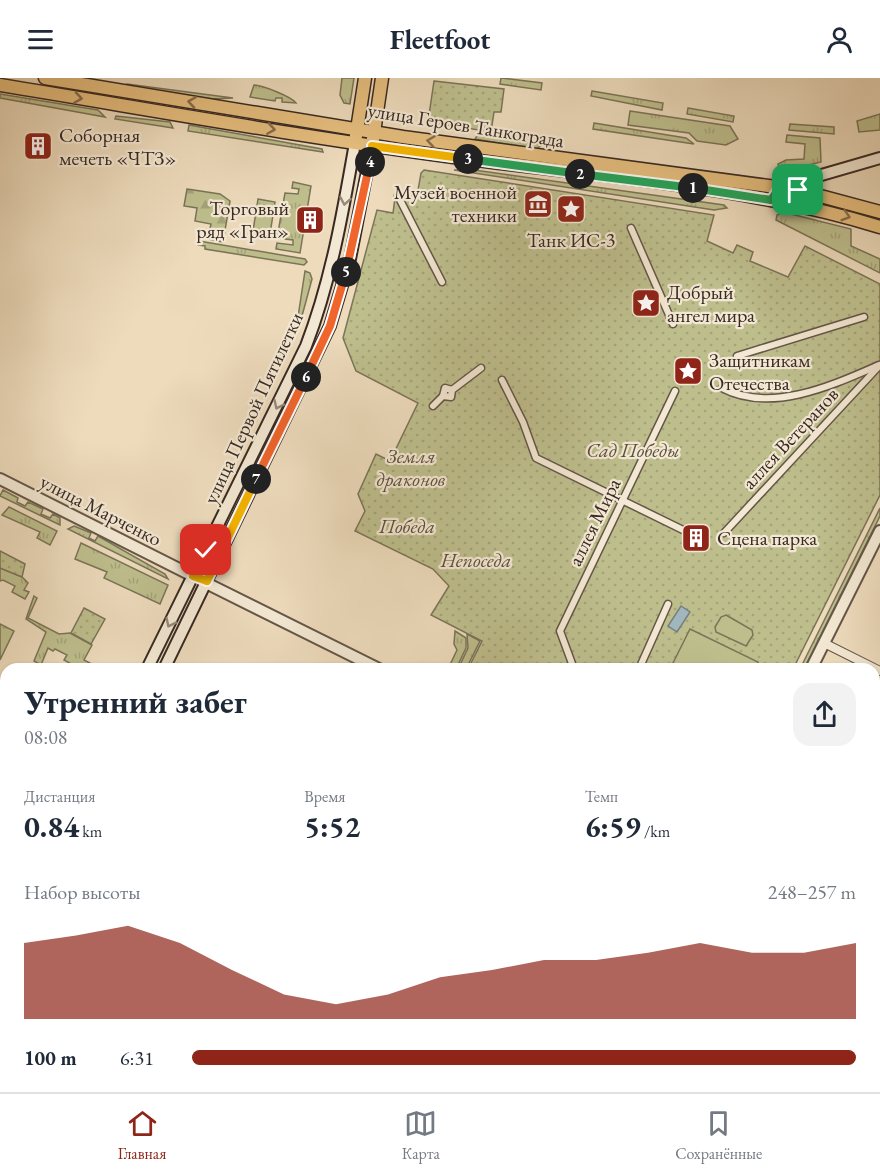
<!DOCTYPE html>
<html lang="ru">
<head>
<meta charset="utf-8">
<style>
  body { margin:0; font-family:"EB Garamond",serif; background:#f2f2f3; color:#1f2937; height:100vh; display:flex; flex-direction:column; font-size:22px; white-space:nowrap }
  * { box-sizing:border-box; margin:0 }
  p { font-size:20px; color:#747a83 }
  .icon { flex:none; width:33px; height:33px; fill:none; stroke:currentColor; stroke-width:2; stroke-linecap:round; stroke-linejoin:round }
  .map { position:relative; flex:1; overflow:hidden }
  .panel { position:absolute; left:0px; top:585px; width:880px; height:429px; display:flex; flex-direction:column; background:#fff; border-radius:18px 18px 0 0; box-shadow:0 2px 4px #0004 }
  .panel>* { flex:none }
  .pin { position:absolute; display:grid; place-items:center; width:51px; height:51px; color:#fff; margin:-26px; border-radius:12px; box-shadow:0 3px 9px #0006 }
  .km { position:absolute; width:30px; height:30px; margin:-15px; border-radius:50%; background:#222; color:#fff; font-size:16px; line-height:30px; text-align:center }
  .round { display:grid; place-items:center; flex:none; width:63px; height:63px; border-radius:18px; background:#f2f2f3 }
  .head { display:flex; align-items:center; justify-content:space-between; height:102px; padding:0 24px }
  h1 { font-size:33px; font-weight:700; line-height:45px }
  .metrics { display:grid; grid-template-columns:repeat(3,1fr); gap:9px; height:102px; padding:6px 24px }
  .metrics div { display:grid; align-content:center }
  .metrics b { font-size:30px; font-weight:700 }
  .metrics small { font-size:16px; font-weight:400 }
  .metrics p { font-size:16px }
  .chart { height:168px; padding:12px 24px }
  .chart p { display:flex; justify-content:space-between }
  .chart svg { width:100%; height:108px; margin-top:6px; fill:#8f2418; opacity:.7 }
  ul { padding:0 24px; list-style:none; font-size:20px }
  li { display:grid; grid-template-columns:96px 72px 1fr; align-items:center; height:45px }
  li i { height:15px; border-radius:8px; background:#8f2418 }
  header { display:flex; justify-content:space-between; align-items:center; height:78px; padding:0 24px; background:#fff; font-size:27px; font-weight:700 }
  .tabs { display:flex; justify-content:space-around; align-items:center; height:84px; border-top:2px solid #e0e1e3; background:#fff; font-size:16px; color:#747a83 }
  .tabs a { display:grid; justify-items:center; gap:3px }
  .tabs .selected { color:#8f2418 }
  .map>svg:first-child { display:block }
  .grass { fill:url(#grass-tufts); stroke:#7b7458; stroke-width:1.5 }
  .forest { fill:url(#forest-firs); stroke:#7b7458; stroke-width:1.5 }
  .park { fill:url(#park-dots); stroke:#7b7458; stroke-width:1.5 }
  .pitch { fill:#bebe8d; stroke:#7b7458; stroke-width:1.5 }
  .water { fill:url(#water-ripples); stroke:#767f7f; stroke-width:1.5 }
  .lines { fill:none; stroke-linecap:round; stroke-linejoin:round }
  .pedestrian-casing { stroke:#655649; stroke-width:9 }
  .minor-casing { stroke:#655649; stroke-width:10 }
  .tertiary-casing { stroke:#655649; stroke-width:14 }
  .secondary-casing { stroke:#382923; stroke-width:14 }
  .primary-casing { stroke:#382923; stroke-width:15 }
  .pedestrian { stroke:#f3e8d3; stroke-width:6 }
  .minor { stroke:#f3e8d3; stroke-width:8 }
  .tertiary { stroke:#f3e8d3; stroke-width:10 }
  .secondary { stroke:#f3e8d3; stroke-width:10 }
  .primary { stroke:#e6be7e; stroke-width:12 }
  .oneway { stroke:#866c4c }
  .oneway2 { stroke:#96887b }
  .split-1-casing { stroke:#fff; stroke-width:12 }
  .split-2-casing { stroke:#fff; stroke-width:12 }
  .split-3-casing { stroke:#fff; stroke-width:12 }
  .split-4-casing { stroke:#fff; stroke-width:12 }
  .split-5-casing { stroke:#fff; stroke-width:12 }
  .split-6-casing { stroke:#fff; stroke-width:12 }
  .split-7-casing { stroke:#fff; stroke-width:12 }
  .split-8-casing { stroke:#fff; stroke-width:12 }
  .split-9-casing { stroke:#fff; stroke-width:12 }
  .split-1 { stroke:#22a559; stroke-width:8 }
  .split-2 { stroke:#22a559; stroke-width:8 }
  .split-3 { stroke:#22a559; stroke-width:8 }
  .split-4 { stroke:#f5b400; stroke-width:8 }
  .split-5 { stroke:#f0652b; stroke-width:8 }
  .split-6 { stroke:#f0652b; stroke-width:8 }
  .split-7 { stroke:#f0652b; stroke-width:8 }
  .split-8 { stroke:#f5b400; stroke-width:8 }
  .split-9 { stroke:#f5b400; stroke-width:8 }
  .labels { text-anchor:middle; stroke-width:4.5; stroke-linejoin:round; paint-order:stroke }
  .street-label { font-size:20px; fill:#382923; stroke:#f3e8d3 }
  .poi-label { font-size:20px; fill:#382923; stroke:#f3e8d3; text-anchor:start }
  .park-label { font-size:20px; font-style:italic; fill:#5a4e3e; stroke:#f3e8d3 }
</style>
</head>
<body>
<header><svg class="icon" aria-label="menu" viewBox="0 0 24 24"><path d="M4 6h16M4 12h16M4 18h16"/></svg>Fleetfoot<svg class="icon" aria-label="person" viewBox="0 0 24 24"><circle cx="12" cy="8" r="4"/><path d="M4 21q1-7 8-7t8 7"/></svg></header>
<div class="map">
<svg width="880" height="1014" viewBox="0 0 880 1014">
  <defs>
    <pattern id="grass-tufts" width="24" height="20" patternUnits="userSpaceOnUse" patternTransform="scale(1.5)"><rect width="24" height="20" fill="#bebe8d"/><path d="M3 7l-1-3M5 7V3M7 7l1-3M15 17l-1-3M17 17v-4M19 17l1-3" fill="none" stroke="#a4a379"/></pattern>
    <pattern id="forest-firs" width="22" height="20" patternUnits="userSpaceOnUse" patternTransform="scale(1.5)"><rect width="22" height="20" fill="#bebe8d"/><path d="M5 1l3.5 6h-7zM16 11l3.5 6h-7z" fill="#a4a379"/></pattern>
    <pattern id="park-dots" width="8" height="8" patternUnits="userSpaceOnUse" patternTransform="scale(1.5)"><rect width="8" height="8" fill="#bebe8d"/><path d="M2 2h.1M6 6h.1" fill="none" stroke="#a4a379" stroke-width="1.8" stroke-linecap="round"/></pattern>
    <pattern id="water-ripples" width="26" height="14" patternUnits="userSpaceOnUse" patternTransform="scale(1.5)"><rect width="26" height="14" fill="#a0b8bd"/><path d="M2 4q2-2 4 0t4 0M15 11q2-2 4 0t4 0" fill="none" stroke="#839699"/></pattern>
  </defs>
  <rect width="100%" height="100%" fill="#eddbbc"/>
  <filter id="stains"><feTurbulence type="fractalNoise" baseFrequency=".00333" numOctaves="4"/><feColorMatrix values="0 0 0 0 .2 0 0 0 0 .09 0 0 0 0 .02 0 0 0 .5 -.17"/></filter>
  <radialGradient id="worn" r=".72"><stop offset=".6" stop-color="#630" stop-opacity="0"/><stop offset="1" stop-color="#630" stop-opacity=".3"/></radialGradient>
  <g class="grass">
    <polygon points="342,0 354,0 350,26 344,25 340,17"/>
    <polygon points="501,0 542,5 541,12 500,6"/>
    <polygon points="127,6 233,20 212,21 127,8"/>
    <path d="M254 7C262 7 292 19 296 25L282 24V20H276L275 23 250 19Z"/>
    <polygon points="592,13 663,25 662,32 591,18"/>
    <polygon points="0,16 98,32 105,39 0,20"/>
    <polygon points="688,30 734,38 733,44 687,36"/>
    <polygon points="630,33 730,48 738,61 726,67 697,63 689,55 628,47"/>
    <polygon points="880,36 880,52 859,54 857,43"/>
    <polygon points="116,38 170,44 173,50 115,41"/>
    <polygon points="594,45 686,60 694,66 593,51"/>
    <polygon points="790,46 834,49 834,56 789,52"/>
    <polygon points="189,47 322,71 323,74 188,53"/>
    <polygon points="478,56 542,67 536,71 475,61"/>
    <polygon points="787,57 820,60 821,84 781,94 778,86 786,82 804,81 805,66 786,64"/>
    <polygon points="454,92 474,92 724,127 727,130 714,132"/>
    <polygon points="293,104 311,108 300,175 276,171 277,165 293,167 293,162 277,160 285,115 298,116 299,111 292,110"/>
    <polygon points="258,121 275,124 270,156 253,153"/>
    <polygon points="783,134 851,151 851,168 880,181 880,195 776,142 777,137"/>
    <polygon points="199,163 305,181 307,184 304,187 205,171 205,168 198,167"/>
    <polygon points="305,193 310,195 312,201 299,249 296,252"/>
    <polygon points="3,412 18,420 17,424 25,428 28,424 43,431 41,436 50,440 53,436 60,440 60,447 0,418"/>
    <polygon points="9,429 57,453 50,467 37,460 40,454 2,437"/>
    <polygon points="880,430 880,438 804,591 800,591"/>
    <polygon points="74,448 91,455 89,460 95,463 98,458 165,496 168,501 68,451"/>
    <polygon points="81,465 168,507 160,526 104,500 107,494 75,481"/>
    <polygon points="0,490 22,499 28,505 24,512 29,514 25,521 12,514 15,508 3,502 0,503"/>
    <polygon points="34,518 37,520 28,540 59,556 70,555 92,567 84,582 101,591 80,591 64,582 67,577 55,571 53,573 48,570 41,587 34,583 46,554 26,541"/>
    <polygon points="455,553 466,560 466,570 456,591 448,591 457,572 454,566"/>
    <polygon points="467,556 480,563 466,591 458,591 468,570"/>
  </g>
  <g class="forest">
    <polygon points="187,111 220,116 230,123 223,164 208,161 211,146 195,143 197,130 184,128"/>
    <polygon points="0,546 14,553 0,582"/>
  </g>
  <g class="park">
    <polygon points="434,3 504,11 501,34 494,34 491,54 428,44"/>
    <polygon points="424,92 714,137 707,163 733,175 737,167 753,174 750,183 788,199 805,168 880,206 880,417 793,591 468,591 482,563 431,537 449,508 433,491 355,453 365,433 358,416 376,376 390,383 418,325 356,293 343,260 377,132 393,135 395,120 401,116 417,118 421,95"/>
    <polygon points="0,473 25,486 22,499 0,490"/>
    <polygon points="84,530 105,541 91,566 71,555"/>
  </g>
  <g class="pitch">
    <polygon points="726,537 752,552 753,557 746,568 716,554 715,549 721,539"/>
    <polygon points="690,551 758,584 754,591 670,591"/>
  </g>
  <polygon class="water" points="681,528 690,534 677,554 668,548"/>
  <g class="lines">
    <g class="pedestrian-casing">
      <g id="pedestrian">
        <polyline points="398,118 442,204"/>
        <polyline points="631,150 673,246"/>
        <polyline points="737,278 864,239"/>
        <polyline points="502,302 523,344 536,380 683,452"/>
        <path d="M722 310C771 336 833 307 879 287"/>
        <polyline points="443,318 445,310 452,312"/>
        <polyline points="433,328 443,318 451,319 452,312 481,290"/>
        <polyline points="724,455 880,287"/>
        <polyline points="574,591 560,553 675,313"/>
        <polyline points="639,591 668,526"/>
      </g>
    </g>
    <g class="minor-casing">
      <g id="minor">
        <polyline points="824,565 880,593"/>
        <polyline points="0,842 6,844"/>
      </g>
    </g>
    <g class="tertiary-casing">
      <g id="tertiary">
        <polyline points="0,401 193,498"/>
        <polyline points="206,505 379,591"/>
        <polyline points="811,591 880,453"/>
        <polyline points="874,838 880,841"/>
        <polyline points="601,1014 604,1008"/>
      </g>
    </g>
    <g class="secondary-casing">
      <g id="secondary">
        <polyline points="780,109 880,80"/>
        <path d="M147 591 306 268C331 203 343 134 355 65"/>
        <polyline points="164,591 330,248 350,181 372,68"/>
        <polyline points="0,897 6,881"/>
        <polyline points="0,942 6,924"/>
      </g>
    </g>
    <g class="primary-casing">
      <g id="primary">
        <polyline points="45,0 403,59 798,112 880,134"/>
        <path d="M0 7C153 32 307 60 461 80 598 98 747 108 880 149"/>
        <polyline points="356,58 365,0"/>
        <polyline points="373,61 382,0"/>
      </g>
    </g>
    <use href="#pedestrian" class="pedestrian"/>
    <use href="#minor" class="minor"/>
    <use href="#tertiary" class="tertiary"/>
    <use href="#secondary" class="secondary"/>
    <use href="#primary" class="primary"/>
  </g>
  <defs><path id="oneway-chevron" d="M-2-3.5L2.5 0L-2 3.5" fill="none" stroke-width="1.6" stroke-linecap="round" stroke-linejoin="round" transform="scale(1.5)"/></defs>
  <g class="oneway">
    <use href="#oneway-chevron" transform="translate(78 20) rotate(9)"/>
    <use href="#oneway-chevron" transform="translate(192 24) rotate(-171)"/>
    <use href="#oneway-chevron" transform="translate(271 51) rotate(9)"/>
    <use href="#oneway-chevron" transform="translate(431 63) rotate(-172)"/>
    <use href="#oneway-chevron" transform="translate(846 138) rotate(17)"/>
  </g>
  <g class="oneway2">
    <use href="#oneway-chevron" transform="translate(345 123) rotate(100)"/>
    <use href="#oneway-chevron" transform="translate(278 327) rotate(115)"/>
    <use href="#oneway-chevron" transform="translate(170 545) rotate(116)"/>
  </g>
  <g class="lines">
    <g class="split-1-casing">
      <polyline id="split-1" points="693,110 771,122 780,109 798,112"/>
    </g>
    <g class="split-2-casing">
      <polyline id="split-2" points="580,96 693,110"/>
    </g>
    <g class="split-3-casing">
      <polyline id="split-3" points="468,81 580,96"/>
    </g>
    <g class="split-4-casing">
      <polyline id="split-4" points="370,84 372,68 468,81"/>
    </g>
    <g class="split-5-casing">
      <polyline id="split-5" points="346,194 370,84"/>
    </g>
    <g class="split-6-casing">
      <polyline id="split-6" points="306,299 330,248 346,194"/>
    </g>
    <g class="split-7-casing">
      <polyline id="split-7" points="256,401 306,299"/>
    </g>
    <g class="split-8-casing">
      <polyline id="split-8" points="207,503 256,401"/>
    </g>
    <g class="split-9-casing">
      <polyline id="split-9" points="206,472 193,498 207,503"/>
    </g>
    <use href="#split-1" class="split-1"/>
    <use href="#split-2" class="split-2"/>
    <use href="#split-3" class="split-3"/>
    <use href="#split-4" class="split-4"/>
    <use href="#split-5" class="split-5"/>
    <use href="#split-6" class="split-6"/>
    <use href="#split-7" class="split-7"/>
    <use href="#split-8" class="split-8"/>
    <use href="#split-9" class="split-9"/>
  </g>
  <defs>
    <g id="building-square" transform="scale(1.5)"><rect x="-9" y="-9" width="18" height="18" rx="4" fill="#8f2418" stroke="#f3e8d3"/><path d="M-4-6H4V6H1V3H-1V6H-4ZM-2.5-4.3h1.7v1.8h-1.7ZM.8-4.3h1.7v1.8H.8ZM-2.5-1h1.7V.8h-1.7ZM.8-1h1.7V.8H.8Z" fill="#fff"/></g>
    <g id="museum-square" transform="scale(1.5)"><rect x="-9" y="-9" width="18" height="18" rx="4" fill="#8f2418" stroke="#f3e8d3"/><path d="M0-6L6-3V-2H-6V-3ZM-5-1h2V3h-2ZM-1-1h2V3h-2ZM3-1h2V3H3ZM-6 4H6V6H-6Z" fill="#fff"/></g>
    <g id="sight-square" transform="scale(1.5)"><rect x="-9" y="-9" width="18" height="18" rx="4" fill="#8f2418" stroke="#f3e8d3"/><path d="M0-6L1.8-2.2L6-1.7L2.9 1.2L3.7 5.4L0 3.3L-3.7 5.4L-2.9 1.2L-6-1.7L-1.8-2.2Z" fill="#fff"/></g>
  </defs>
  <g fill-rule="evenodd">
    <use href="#building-square" x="38" y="68"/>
    <use href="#museum-square" x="538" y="126"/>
    <use href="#sight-square" x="571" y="131"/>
    <use href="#building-square" x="310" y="142"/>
    <use href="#sight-square" x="646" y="225"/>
    <use href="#sight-square" x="688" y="293"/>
    <use href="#building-square" x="696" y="460"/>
  </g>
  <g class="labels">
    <g class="street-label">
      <text transform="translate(466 47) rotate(9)" y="7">улица Героев Танкограда</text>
      <text transform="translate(253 330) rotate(-65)" y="7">улица Первой Пятилетки</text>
      <text transform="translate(790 360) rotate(-47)" y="7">аллея Ветеранов</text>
      <text transform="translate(101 432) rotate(27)" y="7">улица Марченко</text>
      <text transform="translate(594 444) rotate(-64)" y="7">аллея Мира</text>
    </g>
    <g class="poi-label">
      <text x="59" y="64">Соборная<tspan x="59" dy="23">мечеть «ЧТЗ»</tspan></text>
      <text x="517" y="121" text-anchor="end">Музей военной<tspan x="517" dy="23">техники</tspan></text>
      <text x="289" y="137" text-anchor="end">Торговый<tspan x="289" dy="23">ряд «Гран»</tspan></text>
      <text x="571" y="169" text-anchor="middle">Танк ИС-3</text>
      <text x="667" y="221">Добрый<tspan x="667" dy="23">ангел мира</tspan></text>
      <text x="709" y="289">Защитникам<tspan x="709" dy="23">Отечества</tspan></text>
      <text x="717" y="467">Сцена парка</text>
    </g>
    <g class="park-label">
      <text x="633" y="379">Сад Победы</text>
      <text x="411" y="385">Земля<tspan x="411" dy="23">драконов</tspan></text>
      <text x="407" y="455">Победа</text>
      <text x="476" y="489">Непоседа</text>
    </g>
  </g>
  <rect width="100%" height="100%" filter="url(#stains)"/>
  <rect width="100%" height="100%" fill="url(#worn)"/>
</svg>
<div class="pin" style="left:798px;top:112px;background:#1e9e55"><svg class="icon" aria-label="arrive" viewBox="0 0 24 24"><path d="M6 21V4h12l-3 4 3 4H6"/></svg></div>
<div class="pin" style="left:206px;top:472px;background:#d93025"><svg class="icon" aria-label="check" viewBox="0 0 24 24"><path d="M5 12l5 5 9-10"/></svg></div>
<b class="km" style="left:693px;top:110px">1</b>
<b class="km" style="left:580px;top:96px">2</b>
<b class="km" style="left:468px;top:81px">3</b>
<b class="km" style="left:370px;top:84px">4</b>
<b class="km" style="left:346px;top:194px">5</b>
<b class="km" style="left:306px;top:299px">6</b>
<b class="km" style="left:256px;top:401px">7</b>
<section class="panel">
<div class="head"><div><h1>Утренний забег</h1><p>08:08</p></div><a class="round"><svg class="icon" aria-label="share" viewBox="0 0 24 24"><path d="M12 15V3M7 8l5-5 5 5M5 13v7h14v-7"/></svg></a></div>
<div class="metrics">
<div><p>Дистанция</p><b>0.84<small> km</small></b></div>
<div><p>Время</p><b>5:52</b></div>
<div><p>Темп</p><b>6:59<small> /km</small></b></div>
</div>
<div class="chart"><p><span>Набор высоты</span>248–257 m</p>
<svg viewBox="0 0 160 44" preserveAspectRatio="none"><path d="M0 44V13L10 10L20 6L30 13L40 24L50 34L60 38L70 34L80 27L90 24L100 20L110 20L120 17L130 13L140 17L150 17L160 13V44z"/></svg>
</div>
<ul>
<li><b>100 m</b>6:31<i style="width:100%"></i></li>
</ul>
</section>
</div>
<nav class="tabs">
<a class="selected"><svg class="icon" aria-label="home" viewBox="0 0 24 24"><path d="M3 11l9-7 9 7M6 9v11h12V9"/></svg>Главная</a>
<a><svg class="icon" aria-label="map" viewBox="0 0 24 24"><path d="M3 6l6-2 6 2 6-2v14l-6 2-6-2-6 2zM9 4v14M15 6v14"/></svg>Карта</a>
<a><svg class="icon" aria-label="saved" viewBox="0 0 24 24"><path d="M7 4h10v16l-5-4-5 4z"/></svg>Сохранённые</a>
</nav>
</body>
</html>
